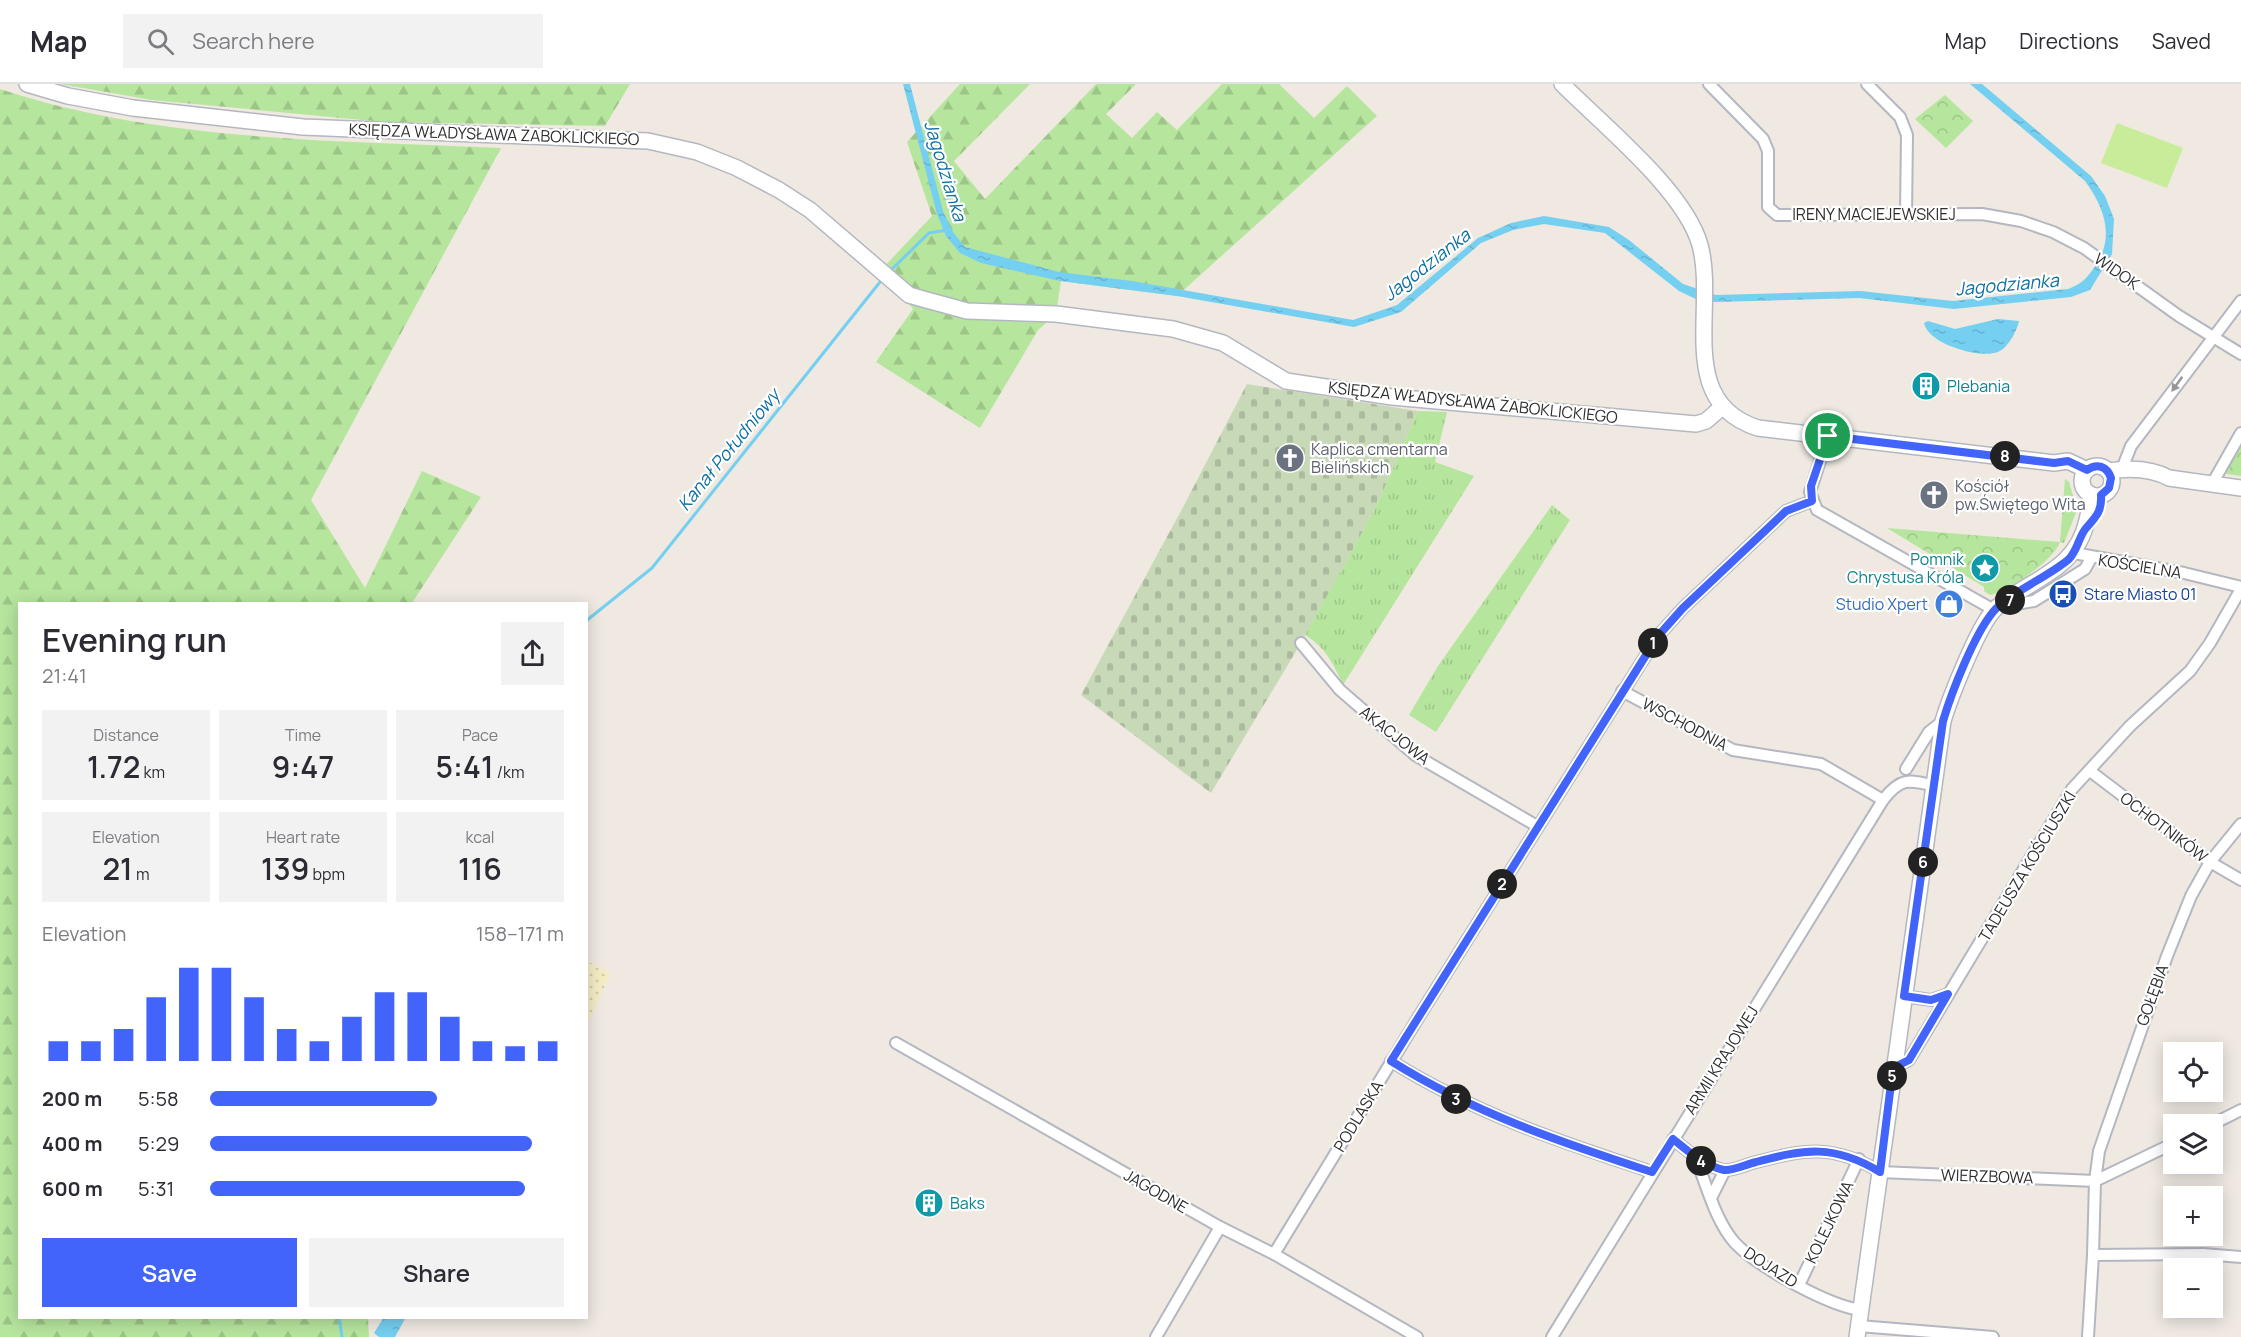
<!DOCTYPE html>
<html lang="en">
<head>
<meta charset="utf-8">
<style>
  body { margin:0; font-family:Manrope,sans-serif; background:#f2f2f3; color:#2b2b33; height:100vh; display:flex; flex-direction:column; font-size:22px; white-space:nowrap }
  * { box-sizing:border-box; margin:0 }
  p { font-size:20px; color:#7c7c81 }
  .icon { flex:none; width:33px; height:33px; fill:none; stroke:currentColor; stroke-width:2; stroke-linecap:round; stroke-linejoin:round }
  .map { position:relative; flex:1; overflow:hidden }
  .panel { position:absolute; left:18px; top:518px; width:570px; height:717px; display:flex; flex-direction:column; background:#fff; border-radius:0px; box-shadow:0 3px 15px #0003 }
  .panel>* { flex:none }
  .tools { position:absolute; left:2163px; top:958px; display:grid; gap:12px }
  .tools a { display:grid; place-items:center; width:60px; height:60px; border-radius:0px; background:#fff; box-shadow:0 3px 15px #0003; font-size:30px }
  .pin { position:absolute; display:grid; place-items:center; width:51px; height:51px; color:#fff; margin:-26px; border:3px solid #fff; border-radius:50%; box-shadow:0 2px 6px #0007 }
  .km { position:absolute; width:30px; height:30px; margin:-15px; border-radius:50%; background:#222; color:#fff; font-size:16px; line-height:30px; text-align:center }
  .round { display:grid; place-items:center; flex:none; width:63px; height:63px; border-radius:0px; background:#f2f2f3 }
  .headline { display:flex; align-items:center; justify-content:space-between; height:102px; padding:0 24px }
  h1 { font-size:33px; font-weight:600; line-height:45px }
  .stats { display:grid; grid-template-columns:repeat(3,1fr); gap:9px; height:102px; padding:6px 24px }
  .stats div { display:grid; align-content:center; border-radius:0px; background:#f2f2f3; text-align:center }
  .stats b { font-size:30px; font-weight:600 }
  .stats small { font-size:16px; font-weight:400 }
  .stats p { font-size:16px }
  .chart { height:168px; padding:12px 24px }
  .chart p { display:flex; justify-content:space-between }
  .chart svg { width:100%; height:108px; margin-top:6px; stroke:#4264fb; stroke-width:6 }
  .primary-button { display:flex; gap:12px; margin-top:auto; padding:12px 24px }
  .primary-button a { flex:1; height:69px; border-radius:0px; background:#4264fb; color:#fff; font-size:24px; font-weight:600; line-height:69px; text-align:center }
  .primary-button a+a { background:#f2f2f3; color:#2b2b33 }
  ul { padding:0 24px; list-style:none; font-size:20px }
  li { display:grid; grid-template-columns:96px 72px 1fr; align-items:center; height:45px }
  li i { height:15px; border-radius:8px; background:#4264fb }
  header { display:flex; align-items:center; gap:36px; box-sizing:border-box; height:84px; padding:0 30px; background:#fff; border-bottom:2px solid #e1e1e2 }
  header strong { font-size:28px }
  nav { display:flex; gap:33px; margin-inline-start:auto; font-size:21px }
  .search { width:420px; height:54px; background:#f2f2f3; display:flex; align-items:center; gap:15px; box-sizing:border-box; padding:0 21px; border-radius:0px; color:#7c7c81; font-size:22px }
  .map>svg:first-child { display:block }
  .grass { fill:url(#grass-tufts) }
  .forest { fill:url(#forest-firs) }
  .sand { fill:url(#sand-dots) }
  .cemetery { fill:url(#cemetery-stones) }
  .park { fill:url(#park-crowns) }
  .pitch { fill:#c9ec9a }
  .water { fill:url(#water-ripples) }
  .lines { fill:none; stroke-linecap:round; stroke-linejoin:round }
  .stream { stroke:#75cff0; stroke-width:3 }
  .street-casing { stroke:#b4b7c1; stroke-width:14 }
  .secondary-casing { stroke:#b4b7c1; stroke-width:18 }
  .street { stroke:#fff; stroke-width:10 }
  .secondary { stroke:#fff; stroke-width:15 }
  .oneway { fill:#969696 }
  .route-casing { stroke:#fff; stroke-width:12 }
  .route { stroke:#4264fb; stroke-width:8 }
  .labels { text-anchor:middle; stroke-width:4.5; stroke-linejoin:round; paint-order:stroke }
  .street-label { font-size:16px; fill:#2e2e2e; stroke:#fff }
  .culture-label { font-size:16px; fill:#0d838f; stroke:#fff; text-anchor:start }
  .worship-label { font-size:16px; fill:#5b616d; stroke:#fff; text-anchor:start }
  .transit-label { font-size:16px; fill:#164399; stroke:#fff; text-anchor:start }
  .shop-label { font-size:16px; fill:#366cbe; stroke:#fff; text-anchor:end }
  .water-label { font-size:18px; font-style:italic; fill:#0d6fa3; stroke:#fff }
</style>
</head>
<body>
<header>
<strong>Map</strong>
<div class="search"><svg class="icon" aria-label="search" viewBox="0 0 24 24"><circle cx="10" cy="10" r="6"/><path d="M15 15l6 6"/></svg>Search here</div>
<nav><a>Map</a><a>Directions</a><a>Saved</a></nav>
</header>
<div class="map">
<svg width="2241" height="1253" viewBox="0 0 2241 1253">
  <defs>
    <pattern id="grass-tufts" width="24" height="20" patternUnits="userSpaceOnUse" patternTransform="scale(1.5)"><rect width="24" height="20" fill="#b6e59e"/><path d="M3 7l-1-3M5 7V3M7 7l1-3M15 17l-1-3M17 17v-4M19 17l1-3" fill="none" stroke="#9dc588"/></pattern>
    <pattern id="forest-firs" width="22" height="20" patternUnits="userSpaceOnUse" patternTransform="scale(1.5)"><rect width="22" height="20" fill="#b6e59e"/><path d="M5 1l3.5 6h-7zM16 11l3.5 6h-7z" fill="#9dc588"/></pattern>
    <pattern id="sand-dots" width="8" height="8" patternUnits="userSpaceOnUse" patternTransform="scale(1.5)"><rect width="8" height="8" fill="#f3ecc5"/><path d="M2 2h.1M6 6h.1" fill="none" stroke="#d1cbaa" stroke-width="1.8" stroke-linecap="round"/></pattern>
    <pattern id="cemetery-stones" width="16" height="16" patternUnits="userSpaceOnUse" patternTransform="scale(1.5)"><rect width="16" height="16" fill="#c8d9b8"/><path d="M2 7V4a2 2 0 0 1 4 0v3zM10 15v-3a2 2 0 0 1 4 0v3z" fill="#acbb9e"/></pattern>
    <pattern id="park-crowns" width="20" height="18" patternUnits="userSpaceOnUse" patternTransform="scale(1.5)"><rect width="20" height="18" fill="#b6e59e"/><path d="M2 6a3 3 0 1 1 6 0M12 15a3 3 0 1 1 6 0" fill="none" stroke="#9dc588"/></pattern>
    <pattern id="water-ripples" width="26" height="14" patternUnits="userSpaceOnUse" patternTransform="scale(1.5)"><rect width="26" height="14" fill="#75cff0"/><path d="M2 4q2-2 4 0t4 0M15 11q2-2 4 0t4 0" fill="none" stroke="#66b2ce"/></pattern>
  </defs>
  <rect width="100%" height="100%" fill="#efe9e1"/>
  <g class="grass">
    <path d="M1418 327 1447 328 1435 378 1474 392 1343 601C1333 579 1326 564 1305 551L1376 423Z"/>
    <polygon points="2065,395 2069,398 2077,426 2064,459 2060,458"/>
    <polygon points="1552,421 1570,436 1436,648 1409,631 1438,582"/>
  </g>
  <g class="forest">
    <polygon points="60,0 630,0 605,42 384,38 152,16"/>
    <polygon points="960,0 1030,0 954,77 985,115 1096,0 1136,0 1106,30 1132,54 1157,28 1177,46 1222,0 1279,0 1314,34 1347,2 1377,32 1177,212 1061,197 1056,230 1038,246 980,344 876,278 913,225 881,186 932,132 907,58"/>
    <path d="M0 5C160 58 334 56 501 64L311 416 365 504 422 387 481 413 412 519H20V1233H368L369 1253H0Z"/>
  </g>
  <polygon class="sand" points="587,877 611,889 587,939"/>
  <polygon class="cemetery" points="1247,300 1418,327 1376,423 1301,559 1211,709 1081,611 1181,427"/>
  <g class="park">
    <polygon points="1945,11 1973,37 1946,64 1915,35"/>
    <polygon points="2241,363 2241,392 2227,390 2226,386"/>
    <path d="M1887 444 2060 458C2054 476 2009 507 1990 511L1984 507V503Z"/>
  </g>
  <polygon class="pitch" points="2117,39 2183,64 2167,104 2101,79"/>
  <g class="water">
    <path d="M903 0H910L943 127 953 148 965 163 1059 188 1132 197 1353 236 1397 221 1478 154 1511 139 1544 132 1609 143 1629 156 1683 200 1716 211 1860 207 1953 217 2068 205C2083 199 2087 194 2096 181 2115 152 2104 123 2085 97L1970 0H1982L2091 92 2105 112 2114 135 2112 170 2090 206 2071 213 1954 225 1859 214 1716 218 1700 217 1679 207 1605 149 1544 140 1513 146 1481 159 1401 228 1354 243 1177 212 1060 197 981 179 960 169 946 152 937 130Z"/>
    <path d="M1998 235 2019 237C2017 247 2008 264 1998 268 1979 275 1928 260 1924 239L1928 237 1955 245Z"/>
    <polygon points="384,1233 406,1233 395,1253 379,1253 374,1249"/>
  </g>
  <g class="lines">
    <g class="stream">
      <polyline points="891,186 929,149 947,146"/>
      <polyline points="586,537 652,484 880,198"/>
      <polyline points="339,1233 342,1253"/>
    </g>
    <g class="street-casing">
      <g id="street">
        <polyline points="1709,0 1763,55 1768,67 1768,123 1777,131 1982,130 2021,137 2053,148 2084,164 2179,232 2241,270"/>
        <polyline points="1867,0 1900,33 1907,51 1906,130"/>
        <polyline points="1828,352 1810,408 1817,426 1994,526"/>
        <polyline points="2122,385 2131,362 2241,217"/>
        <polyline points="2212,400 2241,349"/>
        <polyline points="2074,469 2184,489 2241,503"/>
        <polyline points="2000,523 2034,517 2085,485 2091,474"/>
        <polyline points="1301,559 1340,606 1415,671 1537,742"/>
        <polyline points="1622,607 1733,666 1821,680 1883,716"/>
        <polyline points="1906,685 1929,648 1943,637"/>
        <polyline points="2090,687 2210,778 2241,796"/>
        <polyline points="1903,912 1931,916 1948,910"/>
        <polyline points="896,959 1220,1143 1274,1170 1417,1253"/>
        <path d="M1391 977C1474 1029 1560 1058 1652 1088"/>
        <polyline points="1893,984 1909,976 2072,705 2130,642 2190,587 2210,559 2241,505"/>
        <polyline points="2211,1041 2241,1026"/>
        <path d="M1673 1055C1688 1067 1704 1082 1724 1086 1733 1087 1747 1080 1756 1078 1805 1065 1834 1060 1880 1088L2095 1097 2174 1059"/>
        <path d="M1696 1075C1707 1102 1715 1136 1735 1159 1758 1183 1829 1222 1861 1226"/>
        <polyline points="1711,1114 1725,1086"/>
        <polyline points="1274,1170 1418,934 1658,552 1683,524 1786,427 1812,417"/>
        <polyline points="2093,1171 2203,1170 2241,1173"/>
        <polyline points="1799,1201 1859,1075"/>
        <polyline points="1859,1242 1993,1253"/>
        <polyline points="1156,1253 1220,1143"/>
        <path d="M1552 1253 1883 716C1900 694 1908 695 1935 702"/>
        <polyline points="2088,1253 2093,1171 2095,1097 2099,1067 2167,872 2191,812 2210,778 2241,740"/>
      </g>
    </g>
    <g class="secondary-casing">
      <g id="secondary">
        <polyline points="27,0 68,12 133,24 303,43 648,57 697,68 737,84 779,106 810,126 909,211 923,215 967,227 1056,230 1173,245 1223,259 1286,297 1392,313 1696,340 1706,337 1722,323"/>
        <path d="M1562 0C1603 41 1685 107 1700 161 1717 224 1675 318 1758 344L2054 379 2068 377 2087 386"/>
        <circle cx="2097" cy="397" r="15"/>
        <path d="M2108 387C2128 384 2151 384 2169 394L2241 404"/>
        <path d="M1857 1253 1943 637C1950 614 1979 540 1995 525 2030 494 2076 488 2087 436 2089 426 2093 421 2090 410"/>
      </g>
    </g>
    <use href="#street" class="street"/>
    <use href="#secondary" class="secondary"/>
  </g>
  <defs><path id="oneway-solid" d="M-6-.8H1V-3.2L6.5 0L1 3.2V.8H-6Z" transform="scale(1.5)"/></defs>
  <use class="oneway" href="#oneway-solid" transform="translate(2177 300) rotate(126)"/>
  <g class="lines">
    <g class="route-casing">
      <path id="route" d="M1828 352 2054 379 2068 377 2087 386C2097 379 2107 382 2111 394L2109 404 2101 411C2102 426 2097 432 2087 443 2079 451 2078 466 2069 475 2050 492 2007 510 1993 528 1974 551 1952 607 1943 637L1904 912 1931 916 1948 910 1909 976 1893 984 1880 1088C1834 1060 1805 1065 1756 1078 1747 1080 1733 1087 1724 1086 1704 1082 1688 1067 1673 1055L1652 1088C1560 1058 1474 1029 1391 977L1658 552 1683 524 1786 427 1812 417 1811 402Z"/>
    </g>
    <use href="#route" class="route"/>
  </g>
  <defs>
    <g id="building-disc" transform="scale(1.5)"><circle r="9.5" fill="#0f9aa8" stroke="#fff"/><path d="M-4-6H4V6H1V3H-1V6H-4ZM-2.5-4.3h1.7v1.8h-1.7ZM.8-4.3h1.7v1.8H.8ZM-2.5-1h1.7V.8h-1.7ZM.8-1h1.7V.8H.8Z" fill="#fff"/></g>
    <g id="church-disc" transform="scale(1.5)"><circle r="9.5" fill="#6b7280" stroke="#fff"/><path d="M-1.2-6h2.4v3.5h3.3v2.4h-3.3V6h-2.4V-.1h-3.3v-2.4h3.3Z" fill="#fff"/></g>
    <g id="sight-disc" transform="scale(1.5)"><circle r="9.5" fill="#0f9aa8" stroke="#fff"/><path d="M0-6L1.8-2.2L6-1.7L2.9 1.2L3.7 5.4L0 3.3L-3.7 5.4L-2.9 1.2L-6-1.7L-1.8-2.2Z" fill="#fff"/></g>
    <g id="bus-disc" transform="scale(1.5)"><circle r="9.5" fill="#1a4fb4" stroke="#fff"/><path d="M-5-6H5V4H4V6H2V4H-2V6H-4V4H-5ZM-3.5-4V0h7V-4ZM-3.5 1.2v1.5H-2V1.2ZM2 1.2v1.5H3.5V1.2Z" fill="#fff"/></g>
    <g id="shop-disc" transform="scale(1.5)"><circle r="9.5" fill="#3f7fe0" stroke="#fff"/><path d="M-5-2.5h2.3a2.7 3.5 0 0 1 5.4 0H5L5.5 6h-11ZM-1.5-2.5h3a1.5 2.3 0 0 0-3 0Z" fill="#fff"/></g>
  </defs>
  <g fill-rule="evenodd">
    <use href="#building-disc" x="1926" y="302"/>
    <use href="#church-disc" x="1290" y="374"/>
    <use href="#church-disc" x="1934" y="411"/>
    <use href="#sight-disc" x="1985" y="484"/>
    <use href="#bus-disc" x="2063" y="510"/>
    <use href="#shop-disc" x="1949" y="520"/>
    <use href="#building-disc" x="929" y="1119"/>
  </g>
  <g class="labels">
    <g class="street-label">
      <text transform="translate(494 50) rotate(2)" y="6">KSIĘDZA WŁADYSŁAWA ŻABOKLICKIEGO</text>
      <text x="1874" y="136">IRENY MACIEJEWSKIEJ</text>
      <text transform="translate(2117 187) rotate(35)" y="6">WIDOK</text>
      <text transform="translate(1473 318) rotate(6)" y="6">KSIĘDZA WŁADYSŁAWA ŻABOKLICKIEGO</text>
      <text transform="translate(2140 482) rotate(9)" y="6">KOŚCIELNA</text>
      <text transform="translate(1685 640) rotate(28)" y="6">WSCHODNIA</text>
      <text transform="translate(1395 651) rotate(38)" y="6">AKACJOWA</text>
      <text transform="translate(2164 743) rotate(37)" y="6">OCHOTNIKÓW</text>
      <text transform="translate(2027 782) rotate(-59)" y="6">TADEUSZA KOŚCIUSZKI</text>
      <text transform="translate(2152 911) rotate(-70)" y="6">GOŁĘBIA</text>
      <text transform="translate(1721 976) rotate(-58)" y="6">ARMII KRAJOWEJ</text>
      <text transform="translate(1358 1032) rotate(-59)" y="6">PODLASKA</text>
      <text transform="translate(1987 1092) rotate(2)" y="6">WIERZBOWA</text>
      <text transform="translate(1156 1107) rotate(30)" y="6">JAGODNE</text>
      <text transform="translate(1829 1138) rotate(-64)" y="6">KOLEJKOWA</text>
      <text transform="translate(1771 1183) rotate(33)" y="6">DOJAZD</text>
    </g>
    <g class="culture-label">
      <text x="1947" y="308">Plebania</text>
      <text x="1964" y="481" text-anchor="end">Pomnik<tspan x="1964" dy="18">Chrystusa Króla</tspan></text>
      <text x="950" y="1125">Baks</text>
    </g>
    <g class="worship-label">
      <text x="1311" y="371">Kaplica cmentarna<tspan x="1311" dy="18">Bielińskich</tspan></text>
      <text x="1955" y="408">Kościół<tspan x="1955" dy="18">pw.Świętego Wita</tspan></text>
    </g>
    <g class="transit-label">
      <text x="2084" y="516">Stare Miasto 01</text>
    </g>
    <g class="shop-label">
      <text x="1928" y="526">Studio Xpert</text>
    </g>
    <g class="water-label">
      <text transform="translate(945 87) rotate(73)" y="6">Jagodzianka</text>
      <text transform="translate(1427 181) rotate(-38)" y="6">Jagodzianka</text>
      <text transform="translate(2007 201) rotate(-5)" y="6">Jagodzianka</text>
      <text transform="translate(729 366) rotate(-51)" y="6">Kanał Południowy</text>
    </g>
  </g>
</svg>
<div class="tools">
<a><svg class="icon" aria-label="locate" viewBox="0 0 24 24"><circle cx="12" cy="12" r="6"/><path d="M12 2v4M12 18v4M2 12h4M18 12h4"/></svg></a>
<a><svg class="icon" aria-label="layers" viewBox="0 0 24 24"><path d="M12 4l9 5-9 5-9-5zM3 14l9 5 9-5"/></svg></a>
<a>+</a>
<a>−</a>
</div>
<div class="pin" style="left:1828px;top:352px;background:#1e9e55"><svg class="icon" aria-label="arrive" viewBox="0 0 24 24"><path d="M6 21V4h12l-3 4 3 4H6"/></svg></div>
<b class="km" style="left:1653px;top:559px">1</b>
<b class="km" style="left:1502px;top:800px">2</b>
<b class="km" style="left:1456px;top:1015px">3</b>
<b class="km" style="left:1701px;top:1077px">4</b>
<b class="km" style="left:1892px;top:992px">5</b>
<b class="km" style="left:1923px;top:778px">6</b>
<b class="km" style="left:2010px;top:516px">7</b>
<b class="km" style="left:2005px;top:372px">8</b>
<section class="panel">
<div class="headline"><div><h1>Evening run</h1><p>21:41</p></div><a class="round"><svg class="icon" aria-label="share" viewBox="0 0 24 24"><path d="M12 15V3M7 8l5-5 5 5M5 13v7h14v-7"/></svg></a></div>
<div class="stats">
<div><p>Distance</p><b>1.72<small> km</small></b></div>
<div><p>Time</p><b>9:47</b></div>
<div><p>Pace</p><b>5:41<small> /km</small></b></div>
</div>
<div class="stats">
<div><p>Elevation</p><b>21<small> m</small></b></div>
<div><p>Heart rate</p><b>139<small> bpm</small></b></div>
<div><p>kcal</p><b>116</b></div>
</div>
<div class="chart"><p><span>Elevation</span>158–171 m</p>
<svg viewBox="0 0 160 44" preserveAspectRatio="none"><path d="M5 44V36M15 44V36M25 44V31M35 44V18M45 44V6M55 44V6M65 44V18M75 44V31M85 44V36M95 44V26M105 44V16M115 44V16M125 44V26M135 44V36M145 44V38M155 44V36"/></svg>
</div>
<ul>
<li><b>200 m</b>5:58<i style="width:64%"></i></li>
<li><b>400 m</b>5:29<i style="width:91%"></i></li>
<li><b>600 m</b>5:31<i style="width:89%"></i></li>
</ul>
<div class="primary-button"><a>Save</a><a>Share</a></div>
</section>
</div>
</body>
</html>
